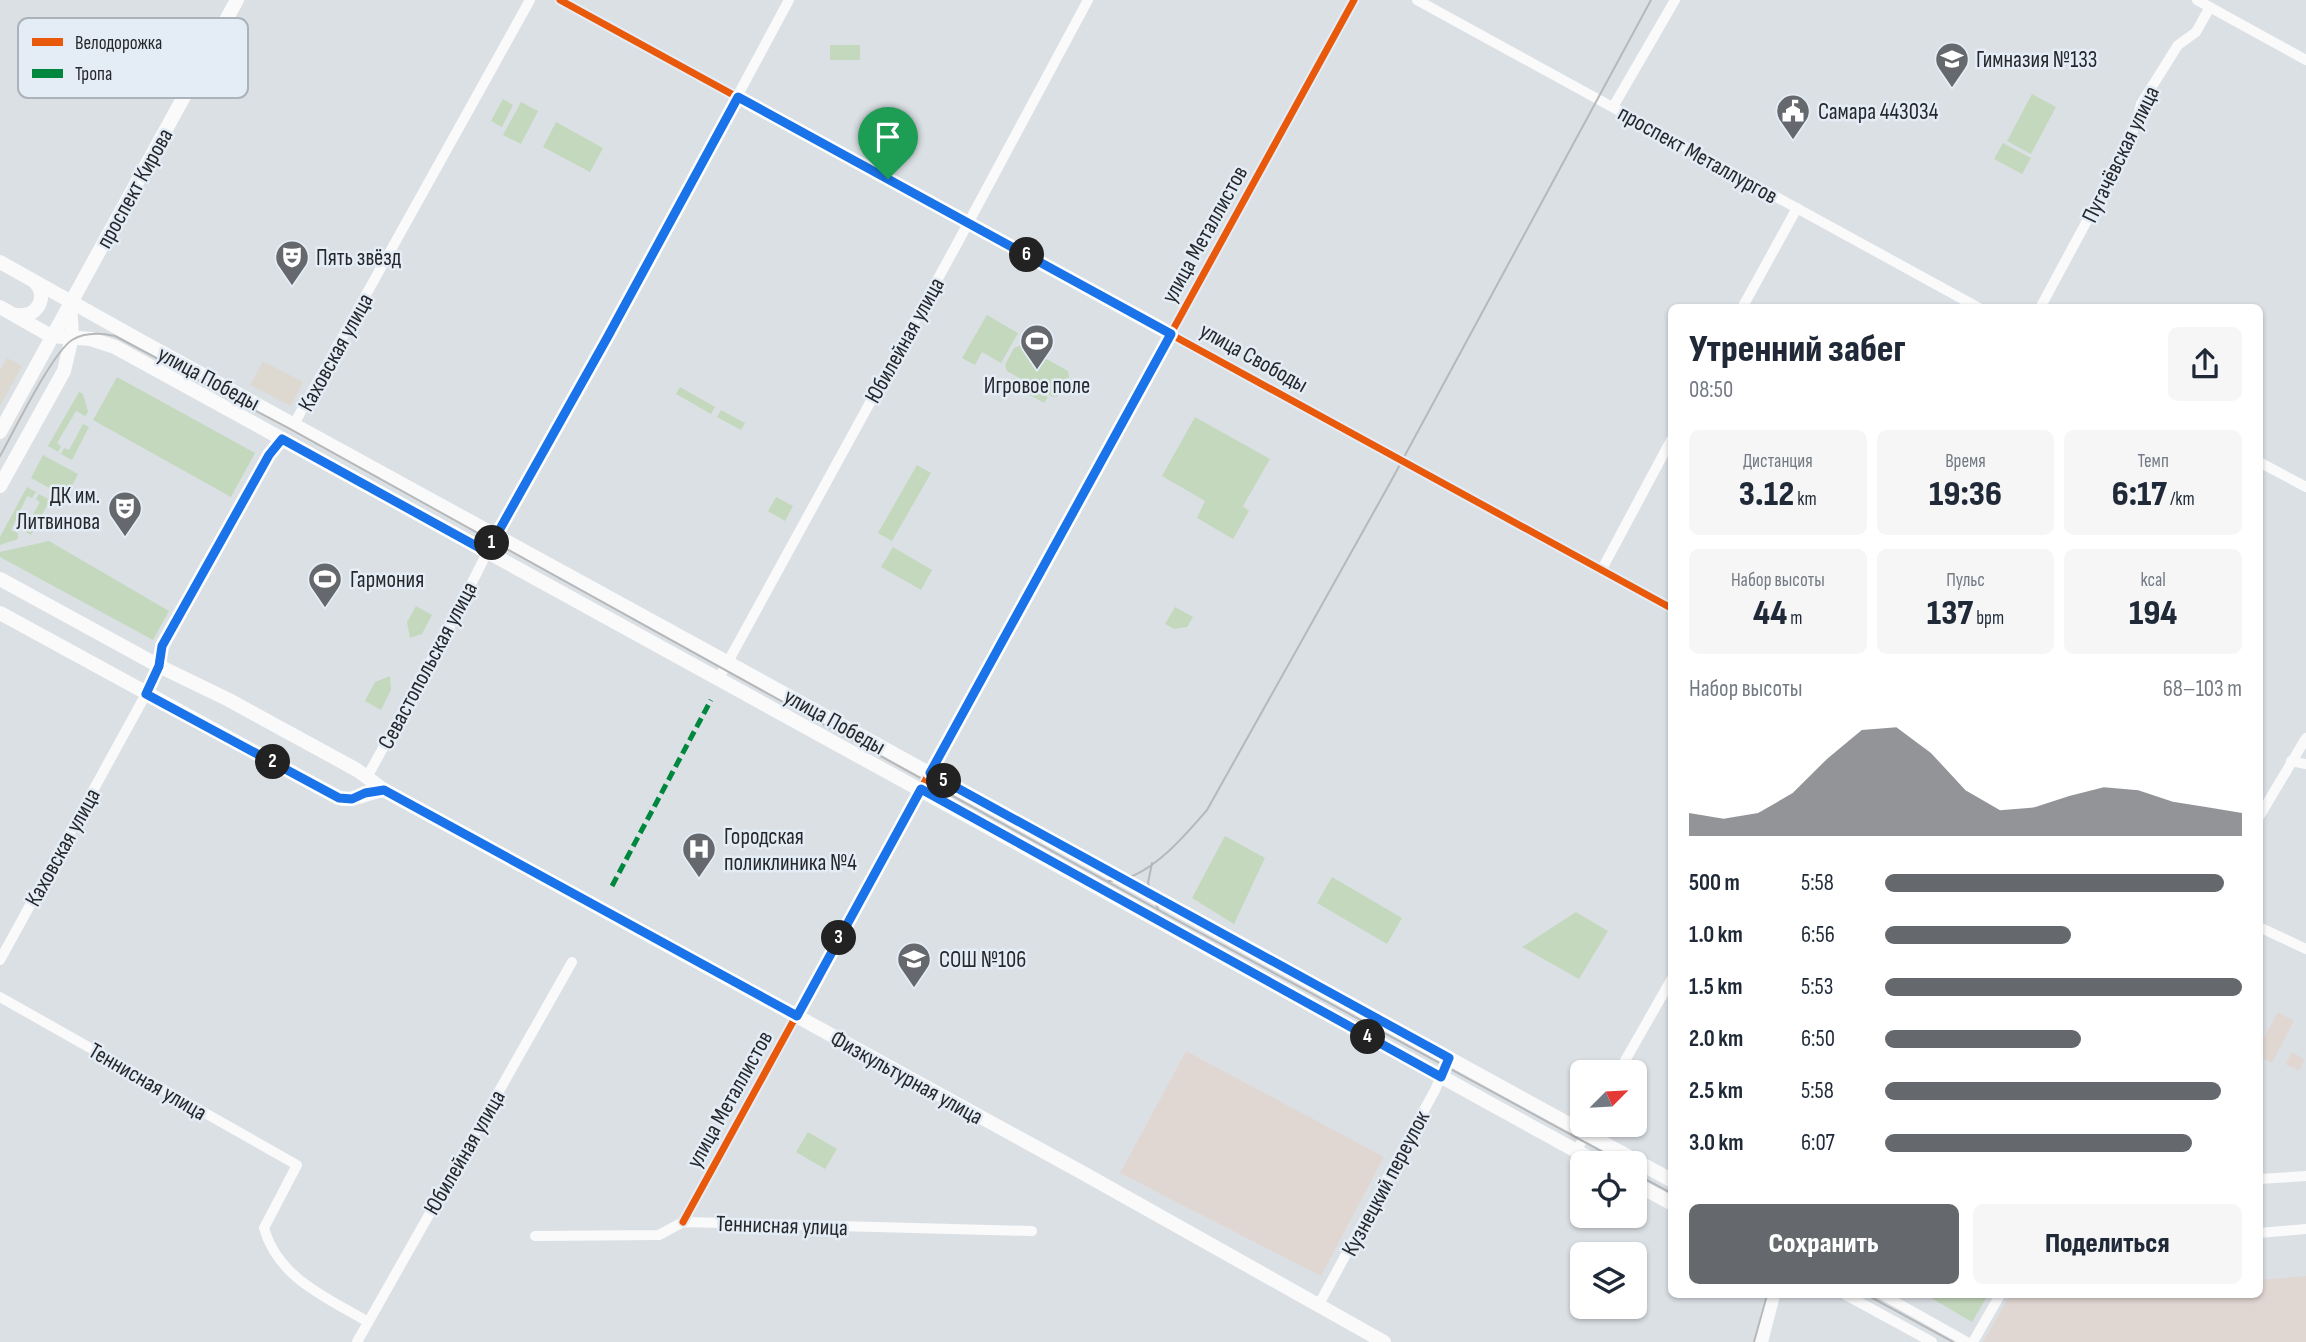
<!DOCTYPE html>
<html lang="ru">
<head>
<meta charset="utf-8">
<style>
  body { margin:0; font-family:"Sofia Sans Condensed",sans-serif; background:#f6f6f7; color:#1f2937; height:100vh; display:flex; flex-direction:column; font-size:26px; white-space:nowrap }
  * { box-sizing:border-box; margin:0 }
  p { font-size:23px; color:#747a83 }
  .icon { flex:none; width:38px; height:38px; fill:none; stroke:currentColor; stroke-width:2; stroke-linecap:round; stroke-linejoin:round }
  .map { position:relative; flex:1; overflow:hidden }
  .side { position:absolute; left:1668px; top:304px; width:595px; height:994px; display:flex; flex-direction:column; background:#fff; border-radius:10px; box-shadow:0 2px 5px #0004 }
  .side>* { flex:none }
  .needle { width:46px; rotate:66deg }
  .tools { position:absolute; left:1570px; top:1060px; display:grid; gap:14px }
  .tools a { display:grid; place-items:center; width:77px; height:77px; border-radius:10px; background:#fff; box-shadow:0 2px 5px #0004; font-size:35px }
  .pin { position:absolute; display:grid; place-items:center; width:60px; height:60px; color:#fff; margin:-72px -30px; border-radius:50% 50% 50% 0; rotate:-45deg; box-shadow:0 0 7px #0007 }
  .pin .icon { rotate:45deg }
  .km { position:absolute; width:35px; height:35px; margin:-18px; border-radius:50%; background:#222; color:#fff; font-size:19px; line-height:35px; text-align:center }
  .round { display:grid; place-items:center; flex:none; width:74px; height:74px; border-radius:10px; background:#f6f6f7 }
  .summary { display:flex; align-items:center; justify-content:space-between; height:119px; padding:0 21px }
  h1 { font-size:38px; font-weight:800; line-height:52px }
  .stats { display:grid; grid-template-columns:repeat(3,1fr); gap:10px; height:119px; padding:7px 21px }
  .stats div { display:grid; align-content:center; border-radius:10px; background:#f6f6f7; text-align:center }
  .stats b { font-size:35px; font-weight:800 }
  .stats small { font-size:19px; font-weight:400 }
  .stats p { font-size:19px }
  .chart { height:196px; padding:14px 21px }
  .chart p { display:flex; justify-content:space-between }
  .chart svg { width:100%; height:126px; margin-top:7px; fill:#65686d; opacity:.7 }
  .action { display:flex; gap:14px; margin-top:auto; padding:14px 21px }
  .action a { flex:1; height:80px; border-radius:10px; background:#65686d; color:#fff; font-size:28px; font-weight:800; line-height:80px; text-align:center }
  .action a+a { background:#f6f6f7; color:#1f2937 }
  ul { padding:0 21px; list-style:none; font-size:23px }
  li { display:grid; grid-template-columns:112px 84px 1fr; align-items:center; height:52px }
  li i { height:18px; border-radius:9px; background:#65686d }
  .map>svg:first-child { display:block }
  .commercial { fill:#ddd9d0 }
  .industrial { fill:#e1d7d2 }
  .green { fill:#c3d8bc }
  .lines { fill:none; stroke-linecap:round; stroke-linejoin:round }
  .minor { stroke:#fafafb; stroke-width:10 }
  .major { stroke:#fafafb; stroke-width:14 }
  .tram { stroke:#b6b8b9; stroke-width:2 }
  .quiet { stroke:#00873e; stroke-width:5; stroke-dasharray:10 5; stroke-linecap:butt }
  .cycleway-casing { stroke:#e4edf6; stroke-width:11 }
  .cycleway { stroke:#e8590c; stroke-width:7 }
  .route-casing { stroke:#fff; stroke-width:14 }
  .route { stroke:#1a73e8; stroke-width:9 }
  .labels { text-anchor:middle; stroke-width:5; stroke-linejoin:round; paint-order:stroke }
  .poi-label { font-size:23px; fill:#25282c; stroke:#e4edf6; text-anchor:start }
  .street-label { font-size:23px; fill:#25282c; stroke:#e4edf6 }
  .key { fill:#e4edf6; stroke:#abb2b9; stroke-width:2 }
  .key-label { font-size:19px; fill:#25282c }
</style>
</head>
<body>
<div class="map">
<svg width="2306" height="1342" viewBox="0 0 2306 1342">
  <rect width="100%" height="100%" fill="#dbe0e5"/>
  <g class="commercial">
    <polygon points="7,358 22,366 0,406 0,370"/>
    <polygon points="263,361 303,382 291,406 250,385"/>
  </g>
  <g class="industrial">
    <polygon points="2278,1012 2294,1021 2272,1063 2259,1056 2259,1046"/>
    <polygon points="1186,1051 1384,1157 1321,1276 1120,1173"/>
    <polygon points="2292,1052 2305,1060 2299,1071 2285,1064"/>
    <polygon points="2306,1276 2306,1342 1983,1342 2010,1295 2259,1295 2259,1280"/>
  </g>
  <g class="green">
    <rect x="830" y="45" width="30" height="15"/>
    <polygon points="2032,94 2056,107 2031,154 2007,141"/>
    <polygon points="503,99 513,105 502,127 491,121"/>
    <polygon points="521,102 538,111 521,144 503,135"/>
    <polygon points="556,122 603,148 590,172 543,147"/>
    <polygon points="2003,143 2031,158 2022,174 1994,159"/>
    <polygon points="987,315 1018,333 1001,363 982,352 975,365 962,358"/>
    <polygon points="1021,345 1068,371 1069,377 1058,396 1053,397 1007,371 1005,365 1014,348"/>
    <polygon points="117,377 255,453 231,497 93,420"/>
    <polygon points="1014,378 1048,397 1044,403 1010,384"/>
    <polygon points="680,387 715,407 711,414 676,394"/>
    <polygon points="79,392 83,394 88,412 85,416 76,411 57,443 61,446 58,452 48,446"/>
    <polygon points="721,410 745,423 741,430 717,417"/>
    <polygon points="1195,417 1270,459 1243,506 1249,511 1233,539 1197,518 1205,501 1162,476"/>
    <polygon points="83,424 89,427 72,460 61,454 64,448 69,450"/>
    <polygon points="43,455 78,474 66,497 31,478"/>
    <polygon points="917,465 931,473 892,541 878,533"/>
    <polygon points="27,487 36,492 32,498 27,496 11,530 18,533 18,539 0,545 0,537"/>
    <polygon points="39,494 50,500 31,535 24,531 40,502 36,499"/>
    <polygon points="776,497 793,506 785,521 768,511"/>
    <polygon points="49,541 169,611 153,640 0,557 0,552"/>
    <polygon points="893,547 932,570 921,590 881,567"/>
    <polygon points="416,606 432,615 422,634 410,638 407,622"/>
    <polygon points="1175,607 1193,617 1187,627 1174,629 1165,624"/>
    <polygon points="390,676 391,690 381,710 365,701 375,682"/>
    <polygon points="1225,836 1265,858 1234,924 1192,898"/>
    <polygon points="1332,877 1402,918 1387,944 1317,903"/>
    <polygon points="1576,912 1608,931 1579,979 1522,947"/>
    <polygon points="808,1132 837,1149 825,1169 796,1152"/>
    <polygon points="1926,1295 1988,1295 1972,1322"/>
  </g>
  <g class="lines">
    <g class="minor">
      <polyline points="560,0 1671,608"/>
      <polyline points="1417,0 1979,308"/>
      <polyline points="2197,0 2306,60"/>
      <polyline points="1613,107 1675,0"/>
      <polyline points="1742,308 1797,208"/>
      <polyline points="2040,308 2123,154 2137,120 2141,104 2178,45 2196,32 2210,7"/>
      <polyline points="294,424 530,0"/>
      <polyline points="2259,462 2306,487"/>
      <polyline points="1602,569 1671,440"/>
      <polyline points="718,680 958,242 1088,0"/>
      <polyline points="2291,761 2306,764"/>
      <polyline points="367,777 447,632 496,535 607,338 789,0"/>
      <polyline points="2259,817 2306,738"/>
      <polyline points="2259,927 2306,949"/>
      <polyline points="0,960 146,694 159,666 162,646 269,455 282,439"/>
      <path d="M0 997 297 1165 264 1228C278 1278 326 1297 368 1322"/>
      <polyline points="1618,1073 1671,980"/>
      <polyline points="1577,1151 1589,1125"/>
      <polyline points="2259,1179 2306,1176"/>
      <polyline points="683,1222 1354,0"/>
      <polyline points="2259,1233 2306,1229"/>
      <polyline points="535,1236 659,1235 683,1222 1032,1231"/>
      <polyline points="1846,1295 1932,1342"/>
      <polyline points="1883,1295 1967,1342"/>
      <polyline points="1318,1306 1435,1090 1449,1058"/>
      <polyline points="357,1342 572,962"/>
      <polyline points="1973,1342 2000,1295"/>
    </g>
    <g class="major">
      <polyline points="0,262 143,342 1671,1180"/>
      <polyline points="0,307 51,336 91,339 115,347 1600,1164"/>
      <path d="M17 315C37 318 49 297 35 282"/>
      <polyline points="0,432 237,0"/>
      <polyline points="0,486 64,371 72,337 70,303"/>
      <polyline points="0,579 159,666 229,700 357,770 384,790 1083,1173 1384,1342"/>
      <path d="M0 613 339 798C353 802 369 792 384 790"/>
      <polyline points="1634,1183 1671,1203"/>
      <polyline points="1761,1342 1773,1295"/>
    </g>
    <g class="tram">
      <path d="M0 456C14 431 52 353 72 340 85 332 101 333 115 336L290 429 1173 918 1625 1164"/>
      <polyline points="1152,863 1148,883 1158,909"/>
      <path d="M1108 881C1145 883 1184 837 1207 810L1390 483 1651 0"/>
      <polyline points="1634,1173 1671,1193"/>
      <polyline points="1867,1295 1953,1342"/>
      <polyline points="1754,1342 1767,1295"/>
    </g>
    <polyline class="quiet" points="612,886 711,700"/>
    <g class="cycleway-casing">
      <g id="cycleway">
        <polyline points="560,0 1671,608"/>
        <polyline points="683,1222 1354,0"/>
      </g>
    </g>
    <use href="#cycleway" class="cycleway"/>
  </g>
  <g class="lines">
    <g class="route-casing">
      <polygon id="route" points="738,97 1171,334 930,773 1449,1058 1441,1077 921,789 797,1016 384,790 365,793 352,799 339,798 146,694 159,666 162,646 269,455 282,439 487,552 607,338"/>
    </g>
    <use href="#route" class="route"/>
  </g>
  <defs>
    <g id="school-pin" transform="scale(1.75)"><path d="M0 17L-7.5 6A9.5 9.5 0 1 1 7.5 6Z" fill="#65686d" stroke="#e4edf6"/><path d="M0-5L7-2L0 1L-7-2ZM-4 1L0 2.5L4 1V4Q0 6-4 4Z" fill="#fff"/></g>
    <g id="civic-pin" transform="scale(1.75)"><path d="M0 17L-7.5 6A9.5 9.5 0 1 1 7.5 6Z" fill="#65686d" stroke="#e4edf6"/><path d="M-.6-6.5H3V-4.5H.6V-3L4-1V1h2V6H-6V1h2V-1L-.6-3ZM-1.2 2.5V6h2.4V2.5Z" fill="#fff"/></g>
    <g id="theatre-pin" transform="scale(1.75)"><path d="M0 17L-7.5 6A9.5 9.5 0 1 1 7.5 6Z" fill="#65686d" stroke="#e4edf6"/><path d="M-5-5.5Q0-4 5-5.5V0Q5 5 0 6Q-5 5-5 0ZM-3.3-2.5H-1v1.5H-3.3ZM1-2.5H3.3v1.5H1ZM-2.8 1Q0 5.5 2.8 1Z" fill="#fff"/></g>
    <g id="stadium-pin" transform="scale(1.75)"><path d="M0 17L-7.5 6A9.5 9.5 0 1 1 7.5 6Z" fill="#65686d" stroke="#e4edf6"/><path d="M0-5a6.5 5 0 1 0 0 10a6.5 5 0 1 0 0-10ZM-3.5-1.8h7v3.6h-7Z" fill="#fff"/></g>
    <g id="hospital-pin" transform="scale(1.75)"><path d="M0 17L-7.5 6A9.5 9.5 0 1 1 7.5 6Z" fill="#65686d" stroke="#e4edf6"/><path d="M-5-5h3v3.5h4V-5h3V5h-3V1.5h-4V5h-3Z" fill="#fff"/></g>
  </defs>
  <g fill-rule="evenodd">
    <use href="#school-pin" x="1952" y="59"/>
    <use href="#civic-pin" x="1793" y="111"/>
    <use href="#theatre-pin" x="292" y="257"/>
    <use href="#stadium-pin" x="1037" y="341"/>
    <use href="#theatre-pin" x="125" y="508"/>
    <use href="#stadium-pin" x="325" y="579"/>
    <use href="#hospital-pin" x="699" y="849"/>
    <use href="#school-pin" x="914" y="959"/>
  </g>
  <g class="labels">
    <g class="poi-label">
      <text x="1976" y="67">Гимназия №133</text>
      <text x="1818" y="119">Самара 443034</text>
      <text x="316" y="265">Пять звёзд</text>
      <text x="1037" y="393" text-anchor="middle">Игровое поле</text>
      <text x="100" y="503" text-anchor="end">ДК им.<tspan x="100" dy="26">Литвинова</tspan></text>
      <text x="350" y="587">Гармония</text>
      <text x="724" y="844">Городская<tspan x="724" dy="26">поликлиника №4</tspan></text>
      <text x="939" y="967">СОШ №106</text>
    </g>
    <g class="street-label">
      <text transform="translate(1698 154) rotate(29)" y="8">проспект Металлургов</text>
      <text transform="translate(2120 154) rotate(-64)" y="8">Пугачёвская улица</text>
      <text transform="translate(134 188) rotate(-61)" y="8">проспект Кирова</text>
      <text transform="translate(1204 234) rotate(-61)" y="8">улица Металлистов</text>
      <text transform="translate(904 340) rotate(-61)" y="8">Юбилейная улица</text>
      <text transform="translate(335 352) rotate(-61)" y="8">Каховская улица</text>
      <text transform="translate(1254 357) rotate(29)" y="8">улица Свободы</text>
      <text transform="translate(209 378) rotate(28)" y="8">улица Победы</text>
      <text transform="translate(427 665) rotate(-62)" y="8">Севастопольская улица</text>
      <text transform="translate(835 721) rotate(29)" y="8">улица Победы</text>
      <text transform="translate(62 847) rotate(-61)" y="8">Каховская улица</text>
      <text transform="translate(907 1077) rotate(29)" y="8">Физкультурная улица</text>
      <text transform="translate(148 1081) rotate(30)" y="8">Теннисная улица</text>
      <text transform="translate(729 1099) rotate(-61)" y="8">улица Металлистов</text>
      <text transform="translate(464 1152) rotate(-60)" y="8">Юбилейная улица</text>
      <text transform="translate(1385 1183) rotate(-62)" y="8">Кузнецкий переулок</text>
      <text transform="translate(782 1225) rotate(2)" y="8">Теннисная улица</text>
    </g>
  </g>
  <rect x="18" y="18" width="230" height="80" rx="10" class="key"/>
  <rect x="32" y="38" width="31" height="8" fill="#e8590c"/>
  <rect x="32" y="69" width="31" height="9" fill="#00873e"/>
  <g class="key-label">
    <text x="75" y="49">Велодорожка</text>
    <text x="75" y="80">Тропа</text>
  </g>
</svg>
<div class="tools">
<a><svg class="needle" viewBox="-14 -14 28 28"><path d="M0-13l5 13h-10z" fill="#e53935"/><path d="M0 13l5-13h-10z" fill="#747a83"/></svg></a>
<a><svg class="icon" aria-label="locate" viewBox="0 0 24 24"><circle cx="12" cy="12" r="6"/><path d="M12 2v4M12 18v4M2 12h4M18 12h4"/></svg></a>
<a><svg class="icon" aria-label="layers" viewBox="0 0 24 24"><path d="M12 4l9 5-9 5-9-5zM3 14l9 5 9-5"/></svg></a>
</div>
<div class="pin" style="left:888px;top:179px;background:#1e9e55"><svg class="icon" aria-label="arrive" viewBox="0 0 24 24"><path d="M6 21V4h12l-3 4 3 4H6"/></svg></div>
<b class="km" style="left:492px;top:543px">1</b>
<b class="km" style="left:273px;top:762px">2</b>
<b class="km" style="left:839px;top:938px">3</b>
<b class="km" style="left:1368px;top:1037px">4</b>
<b class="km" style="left:944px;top:781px">5</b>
<b class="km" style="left:1027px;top:255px">6</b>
<section class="side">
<div class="summary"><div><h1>Утренний забег</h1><p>08:50</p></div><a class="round"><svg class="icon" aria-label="share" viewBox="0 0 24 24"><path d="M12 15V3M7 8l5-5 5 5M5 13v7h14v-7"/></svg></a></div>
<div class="stats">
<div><p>Дистанция</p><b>3.12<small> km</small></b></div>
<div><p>Время</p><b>19:36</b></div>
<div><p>Темп</p><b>6:17<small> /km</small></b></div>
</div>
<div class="stats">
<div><p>Набор высоты</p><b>44<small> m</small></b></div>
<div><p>Пульс</p><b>137<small> bpm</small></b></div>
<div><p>kcal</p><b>194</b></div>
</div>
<div class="chart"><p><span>Набор высоты</span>68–103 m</p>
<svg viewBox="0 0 160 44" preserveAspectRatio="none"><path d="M0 44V36L10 38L20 36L30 29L40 17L50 7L60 6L70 15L80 28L90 35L100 34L110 30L120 27L130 28L140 32L150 34L160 36V44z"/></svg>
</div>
<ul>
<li><b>500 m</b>5:58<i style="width:95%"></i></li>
<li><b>1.0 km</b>6:56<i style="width:52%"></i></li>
<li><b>1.5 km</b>5:53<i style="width:100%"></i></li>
<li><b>2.0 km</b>6:50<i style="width:55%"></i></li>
<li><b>2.5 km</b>5:58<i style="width:94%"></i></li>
<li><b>3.0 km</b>6:07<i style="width:86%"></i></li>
</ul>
<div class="action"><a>Сохранить</a><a>Поделиться</a></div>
</section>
</div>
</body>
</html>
